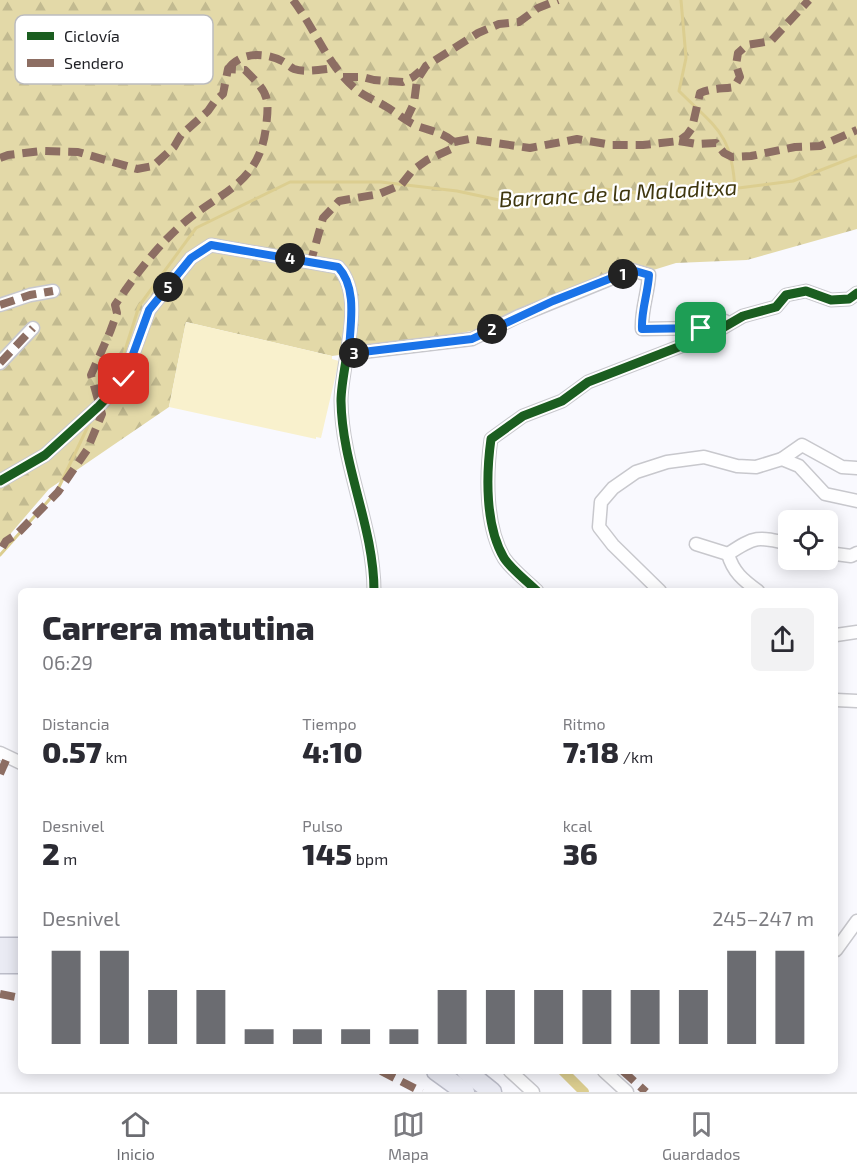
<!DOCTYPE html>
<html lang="es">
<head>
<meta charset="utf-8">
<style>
  body { margin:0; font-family:"Exo 2",sans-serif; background:#f2f2f3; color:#2b2b33; height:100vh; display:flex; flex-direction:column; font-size:22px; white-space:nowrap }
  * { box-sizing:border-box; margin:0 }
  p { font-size:20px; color:#7c7c81 }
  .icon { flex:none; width:33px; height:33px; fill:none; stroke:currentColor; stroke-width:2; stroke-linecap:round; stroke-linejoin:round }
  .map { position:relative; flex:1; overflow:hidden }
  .sheet { position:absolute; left:18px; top:588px; width:820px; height:486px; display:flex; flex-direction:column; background:#fff; border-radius:9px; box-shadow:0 3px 15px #0003 }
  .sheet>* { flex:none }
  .buttons { position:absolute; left:778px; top:510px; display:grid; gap:12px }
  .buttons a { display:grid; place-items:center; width:60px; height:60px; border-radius:9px; background:#fff; box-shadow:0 3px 15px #0003; font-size:30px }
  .pin { position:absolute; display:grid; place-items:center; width:51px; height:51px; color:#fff; margin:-26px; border-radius:12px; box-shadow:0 3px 9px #0006 }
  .km { position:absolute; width:30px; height:30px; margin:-15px; border-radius:50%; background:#222; color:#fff; font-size:16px; line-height:30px; text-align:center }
  .round { display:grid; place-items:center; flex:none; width:63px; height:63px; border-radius:9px; background:#f2f2f3 }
  .head { display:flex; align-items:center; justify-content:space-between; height:102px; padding:0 24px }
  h1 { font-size:33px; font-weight:800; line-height:45px }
  .metrics { display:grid; grid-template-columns:repeat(3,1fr); gap:9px; height:102px; padding:6px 24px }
  .metrics div { display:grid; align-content:center }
  .metrics b { font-size:30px; font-weight:800 }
  .metrics small { font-size:16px; font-weight:400 }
  .metrics p { font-size:16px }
  .chart { height:168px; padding:12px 24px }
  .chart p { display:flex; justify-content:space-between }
  .chart svg { width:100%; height:108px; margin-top:6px; stroke:#6b6c71; stroke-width:6 }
  .tab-bar { display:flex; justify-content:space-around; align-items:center; height:84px; border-top:2px solid #e1e1e2; background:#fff; font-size:16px; color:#7c7c81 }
  .tab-bar a { display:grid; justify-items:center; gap:3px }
  .tab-bar .current { color:#6b6c71 }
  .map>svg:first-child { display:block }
  .forest { fill:url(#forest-firs) }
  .pitch { fill:#f9f1cd }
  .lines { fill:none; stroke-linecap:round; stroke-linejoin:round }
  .stream { stroke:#dcce90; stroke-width:3 }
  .canal { stroke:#dcce90; stroke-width:10 }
  .minor-casing { stroke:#c8c8cd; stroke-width:15 }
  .highway-casing { stroke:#bcbdc9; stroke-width:21 }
  .minor { stroke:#fefeff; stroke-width:12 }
  .highway { stroke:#eaebf4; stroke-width:18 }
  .quiet { stroke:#8d6e63; stroke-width:8; stroke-dasharray:15 8; stroke-linecap:butt }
  .cycleway-casing { stroke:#fff; stroke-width:13 }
  .cycleway { stroke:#1b5e20; stroke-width:9 }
  .route-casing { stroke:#fff; stroke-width:12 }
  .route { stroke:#1a73e8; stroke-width:8 }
  .labels { text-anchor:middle; stroke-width:4.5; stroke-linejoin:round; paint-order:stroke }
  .water-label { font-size:22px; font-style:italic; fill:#3f370f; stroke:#fff }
  .key { fill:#fff; stroke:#bcbcbe; stroke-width:1.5 }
  .key-label { font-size:16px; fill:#1f2025 }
</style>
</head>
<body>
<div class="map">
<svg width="857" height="1092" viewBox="0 0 857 1092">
  <defs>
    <pattern id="forest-firs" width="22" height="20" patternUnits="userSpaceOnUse" patternTransform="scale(1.5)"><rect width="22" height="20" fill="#e3d9a8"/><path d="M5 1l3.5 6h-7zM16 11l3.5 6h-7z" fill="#c2ba90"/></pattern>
  </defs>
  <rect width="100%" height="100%" fill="#f9f9fe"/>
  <polygon class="forest" points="0,0 857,0 857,229 747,260 676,263 553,301 500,325 384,349 332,356 186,322 169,407 49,489 0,546"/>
  <polygon class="pitch" points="186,322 332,356 332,359 339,361 321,438 316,437 316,439 169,407"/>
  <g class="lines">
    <g class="stream">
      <path d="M681 0 686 58 679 91C716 128 732 133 735 190"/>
      <polyline points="115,382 139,306 196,228 290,182 381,182 457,191 499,200 536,195 605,189 652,195 675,190 707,192 793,181 857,156"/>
      <polyline points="0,555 57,491 91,420"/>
    </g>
    <polyline class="canal" points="563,1071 584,1092"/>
    <g class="minor-casing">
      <g id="minor">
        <polyline points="0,305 30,295 53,291"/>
        <path d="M349 351 354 353 472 339 519 316 632 270 649 275C648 293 641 311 642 329L701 328 725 321"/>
        <polyline points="0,363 33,328"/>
        <polyline points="782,459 802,445 842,467 857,468"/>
        <path d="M0 481 45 455 99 406 124 379 149 310 191 258 211 245 338 267C367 297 341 364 341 401 342 466 374 527 374 591"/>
        <polyline points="696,544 728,554"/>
        <polyline points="828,553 851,556 857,553"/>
        <path d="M537 591C527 581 512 570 504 558 485 526 486 475 491 439L523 416 562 401 588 382 712 334 743 316 776 307 786 295 806 291 831 300 849 299 857 293"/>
        <polyline points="660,591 613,545 599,527 601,502 613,488 636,472 667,462 704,457 737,466 756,467 782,459 799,466 825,494 857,501"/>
        <path d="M758 591C743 580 733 572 728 554 755 536 758 536 789 544"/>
        <polyline points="836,635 857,632"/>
        <polyline points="836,700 857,701"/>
        <polyline points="0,753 21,763"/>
        <polyline points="836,950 857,921"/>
        <polyline points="510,1071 533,1092"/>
        <polyline points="604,1071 627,1092"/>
      </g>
    </g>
    <g class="highway-casing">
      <g id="highway">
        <polyline points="0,947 21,947"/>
        <polyline points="0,964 21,964"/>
        <polyline points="436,1071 465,1092"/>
        <polyline points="466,1071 492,1092"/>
      </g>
    </g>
    <use href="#minor" class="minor"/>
    <use href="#highway" class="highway"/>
    <g class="quiet">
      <path d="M293 0C316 30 329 70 361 93 368 98 377 101 385 106 396 112 405 121 417 126 431 131 442 132 454 142L451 149 427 160 412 171 401 185 379 194 339 201 323 218 311 261"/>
      <path d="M228 69C240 52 264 52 282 61 286 63 290 67 294 69 306 73 324 69 336 68"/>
      <polyline points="343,77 363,77 374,80 403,82 413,77 420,71"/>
      <polyline points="406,120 414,103 417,80 426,66 478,33 499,24 519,22 538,8 558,0"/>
      <polyline points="679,141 697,144 716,143 724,153 732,157 751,156 795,147 820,146 857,130"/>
      <path d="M454 142 469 139 530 148 577 139 612 145H643L679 141 687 135 692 128 700 93C712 88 722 89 734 87L740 77 736 65 738 53 747 45 771 41 809 0"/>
      <path d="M0 158 8 155 42 151 78 152 137 169 153 166 174 147 181 135 208 111 215 101 223 94 228 69 245 70C267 92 270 95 266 127 259 187 217 192 179 227 153 251 135 276 115 305L117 313 110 332 91 375 102 414 87 450 58 492 17 534 6 541 0 551"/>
      <polyline points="0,305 30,295 53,291"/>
      <polyline points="0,363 33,328"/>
      <polyline points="0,774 7,758"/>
      <polyline points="0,994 21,998"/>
      <polyline points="381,1071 422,1092"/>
      <polyline points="623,1071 646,1092"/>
    </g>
    <g class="cycleway-casing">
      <g id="cycleway">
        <path d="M0 481 45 455 99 406 124 379 149 310 191 258 211 245 338 267C367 297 341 364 341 401 342 466 374 527 374 591"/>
        <path d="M537 591C527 581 512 570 504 558 485 526 486 475 491 439L523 416 562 401 588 382 712 334 743 316 776 307 786 295 806 291 831 300 849 299 857 293"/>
      </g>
    </g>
    <use href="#cycleway" class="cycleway"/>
  </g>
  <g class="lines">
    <g class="route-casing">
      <path id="route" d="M124 379 149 310 191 258 211 245 338 267C358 288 350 325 349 351L354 353 472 339 553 301 632 270 649 275C648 293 641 311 642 329L701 328"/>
    </g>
    <use href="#route" class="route"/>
  </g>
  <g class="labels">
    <g class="water-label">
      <text transform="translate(618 193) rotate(-3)" y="8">Barranc de la Maladitxa</text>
    </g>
  </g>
  <rect x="15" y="15" width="198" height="69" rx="9" class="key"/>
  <rect x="27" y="32" width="27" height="8" fill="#1b5e20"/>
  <rect x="27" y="59" width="27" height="8" fill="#8d6e63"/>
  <g class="key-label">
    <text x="64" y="42">Ciclovía</text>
    <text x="64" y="69">Sendero</text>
  </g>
</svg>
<div class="buttons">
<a><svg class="icon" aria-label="locate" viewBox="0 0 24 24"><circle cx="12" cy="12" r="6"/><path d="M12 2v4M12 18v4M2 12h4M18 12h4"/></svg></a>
</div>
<div class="pin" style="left:701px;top:328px;background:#1e9e55"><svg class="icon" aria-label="arrive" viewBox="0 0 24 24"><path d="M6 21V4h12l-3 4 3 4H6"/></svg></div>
<div class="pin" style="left:124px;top:379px;background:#d93025"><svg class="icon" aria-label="check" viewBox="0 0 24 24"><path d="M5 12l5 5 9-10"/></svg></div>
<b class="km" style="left:623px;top:274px">1</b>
<b class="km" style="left:492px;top:329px">2</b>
<b class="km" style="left:354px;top:353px">3</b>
<b class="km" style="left:290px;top:258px">4</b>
<b class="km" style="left:168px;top:287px">5</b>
<section class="sheet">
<div class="head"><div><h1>Carrera matutina</h1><p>06:29</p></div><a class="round"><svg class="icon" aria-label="share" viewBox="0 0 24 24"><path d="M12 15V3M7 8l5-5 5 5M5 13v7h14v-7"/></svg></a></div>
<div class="metrics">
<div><p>Distancia</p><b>0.57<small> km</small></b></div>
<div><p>Tiempo</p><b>4:10</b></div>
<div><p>Ritmo</p><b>7:18<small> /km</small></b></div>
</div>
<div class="metrics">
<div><p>Desnivel</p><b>2<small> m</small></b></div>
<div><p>Pulso</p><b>145<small> bpm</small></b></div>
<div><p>kcal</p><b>36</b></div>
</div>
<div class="chart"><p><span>Desnivel</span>245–247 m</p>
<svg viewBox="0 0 160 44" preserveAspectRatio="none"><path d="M5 44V6M15 44V6M25 44V22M35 44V22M45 44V38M55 44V38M65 44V38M75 44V38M85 44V22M95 44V22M105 44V22M115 44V22M125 44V22M135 44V22M145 44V6M155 44V6"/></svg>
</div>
</section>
</div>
<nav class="tab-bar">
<a class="current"><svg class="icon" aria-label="home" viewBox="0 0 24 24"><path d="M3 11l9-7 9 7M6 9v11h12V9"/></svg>Inicio</a>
<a><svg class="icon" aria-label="map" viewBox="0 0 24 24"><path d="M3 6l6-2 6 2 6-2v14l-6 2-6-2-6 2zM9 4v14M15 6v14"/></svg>Mapa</a>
<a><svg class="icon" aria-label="saved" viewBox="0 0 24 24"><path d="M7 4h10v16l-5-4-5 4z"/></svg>Guardados</a>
</nav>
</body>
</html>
